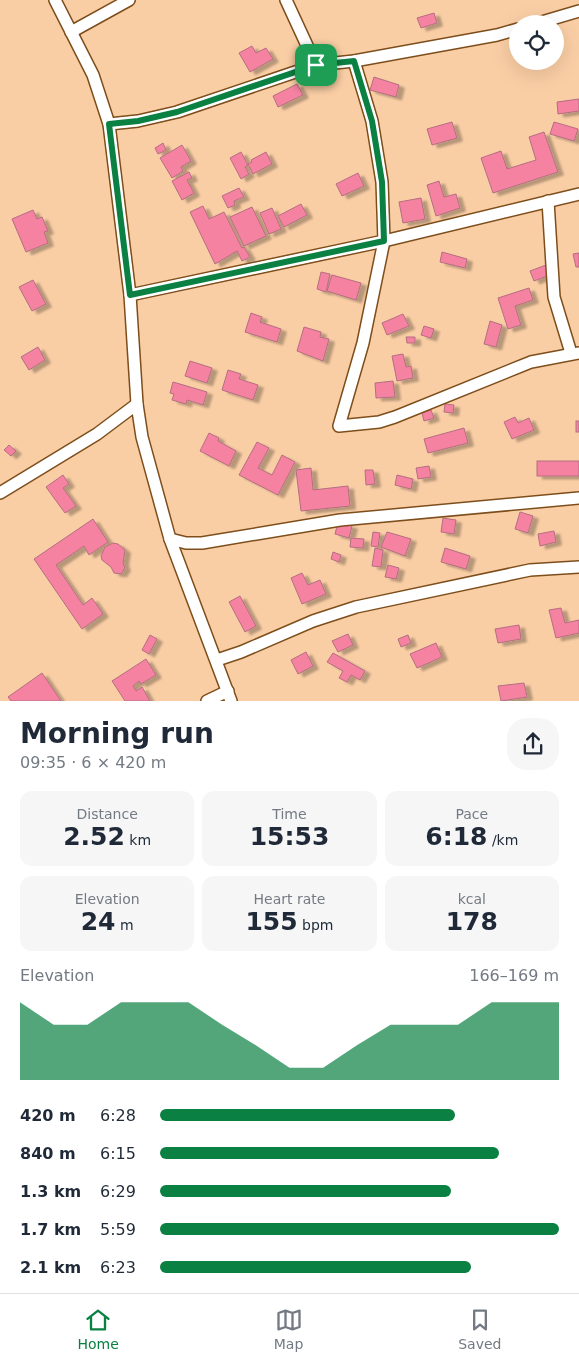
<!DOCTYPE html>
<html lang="en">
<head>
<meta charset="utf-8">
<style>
  body { margin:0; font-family:"DejaVu Sans",sans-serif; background:#f6f6f7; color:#1f2937; height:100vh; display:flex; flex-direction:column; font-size:19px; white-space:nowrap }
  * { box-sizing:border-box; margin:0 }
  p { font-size:16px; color:#747a83 }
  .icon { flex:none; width:28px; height:28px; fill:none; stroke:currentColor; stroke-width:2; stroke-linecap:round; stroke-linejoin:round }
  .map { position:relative; height:701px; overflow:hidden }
  .drawer { display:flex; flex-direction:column; background:#fff; flex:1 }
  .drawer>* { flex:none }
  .buttons { position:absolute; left:509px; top:15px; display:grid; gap:10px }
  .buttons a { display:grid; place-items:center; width:55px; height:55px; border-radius:50%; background:#fff; box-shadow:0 5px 20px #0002; font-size:25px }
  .pin { position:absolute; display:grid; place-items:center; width:42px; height:42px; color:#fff; margin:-21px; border-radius:10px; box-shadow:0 2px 8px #0006 }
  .round { display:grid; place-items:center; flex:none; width:52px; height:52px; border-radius:20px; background:#f6f6f7 }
  .head { display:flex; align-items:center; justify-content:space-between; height:85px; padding:0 20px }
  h1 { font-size:28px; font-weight:800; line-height:38px }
  .figures { display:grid; grid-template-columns:repeat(3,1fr); gap:8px; height:85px; padding:5px 20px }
  .figures div { display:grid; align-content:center; border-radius:12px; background:#f6f6f7; text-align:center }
  .figures b { font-size:25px; font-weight:800 }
  .figures small { font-size:14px; font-weight:400 }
  .figures p { font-size:14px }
  .chart { height:140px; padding:10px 20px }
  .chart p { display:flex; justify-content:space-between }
  .chart svg { width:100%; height:90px; margin-top:5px; fill:#0b8043; opacity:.7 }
  ul { padding:0 20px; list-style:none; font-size:16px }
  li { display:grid; grid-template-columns:80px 60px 1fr; align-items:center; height:38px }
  li i { height:12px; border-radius:6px; background:#0b8043 }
  .menu { display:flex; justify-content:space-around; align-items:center; height:70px; border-top:1px solid #e0e1e3; background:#fff; font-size:14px; color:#747a83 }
  .menu a { display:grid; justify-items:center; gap:2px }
  .menu .current { color:#0b8043 }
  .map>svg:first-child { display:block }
  .building { fill:#f582a1; stroke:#b46e80; filter:url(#shadow) }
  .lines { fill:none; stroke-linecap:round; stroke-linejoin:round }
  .street-casing { stroke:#7d4e1b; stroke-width:14 }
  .street { stroke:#fff; stroke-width:11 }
  .route-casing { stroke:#fff; stroke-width:10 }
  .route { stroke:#0b8043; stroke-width:6 }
</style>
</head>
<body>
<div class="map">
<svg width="579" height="701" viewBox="0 0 579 701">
  <defs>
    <filter id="shadow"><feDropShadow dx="5.5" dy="3" stdDeviation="1" flood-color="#0004"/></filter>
  </defs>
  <rect width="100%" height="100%" fill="#facea5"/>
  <g class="building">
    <polygon points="434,13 437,23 421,28 417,18"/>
    <polygon points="252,46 256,53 266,48 273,59 250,72 239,53"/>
    <polygon points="374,77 399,85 396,97 370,90"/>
    <polygon points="297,84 303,95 278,107 273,96"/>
    <polygon points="579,99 579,111 558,114 557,102"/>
    <polygon points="452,122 457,138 432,145 427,129"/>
    <polygon points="554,122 578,129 574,141 550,134"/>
    <polygon points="544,132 558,172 493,193 481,158 501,151 507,169 536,160 529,137"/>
    <polygon points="163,143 166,150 158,154 155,148"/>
    <polygon points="182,145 191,161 181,167 183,171 172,178 160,158"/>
    <polygon points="241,152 248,165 245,167 249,174 241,179 230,158"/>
    <polygon points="266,152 272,164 253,174 248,164 252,162 251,160"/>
    <polygon points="189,172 192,178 187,180 194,193 182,200 172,181"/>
    <polygon points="358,173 364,186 342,196 336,184"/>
    <polygon points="439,181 444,197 456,194 460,208 436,216 427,185"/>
    <polygon points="239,188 244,197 234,201 235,205 228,208 222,196"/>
    <polygon points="421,198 425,219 403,223 399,202"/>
    <polygon points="301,204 307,215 284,227 278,216"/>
    <polygon points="203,206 209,219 224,212 242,248 244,247 250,257 242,261 237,251 215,264 190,212"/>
    <polygon points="252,207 266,236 244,246 230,217"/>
    <polygon points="272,208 281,229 269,234 260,213"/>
    <polygon points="33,210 37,219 42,217 48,231 44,232 48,243 26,252 12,219"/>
    <polygon points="442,252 467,259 465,268 440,262"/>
    <polygon points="579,253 579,267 576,267 573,254"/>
    <polygon points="546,265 550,275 534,281 530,271"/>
    <polygon points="321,272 330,274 326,292 317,289"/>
    <polygon points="332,275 361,283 356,300 327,291"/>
    <polygon points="33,280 46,304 32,311 19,287"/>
    <polygon points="529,288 533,300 515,306 521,325 508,329 498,298"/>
    <polygon points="251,313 262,317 260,322 281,329 277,342 245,332"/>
    <polygon points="403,314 409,326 387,335 382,323"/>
    <polygon points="490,321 502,325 496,347 484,344"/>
    <polygon points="424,326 434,329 431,338 421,335"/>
    <polygon points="304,327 321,332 320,337 329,339 323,361 297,351"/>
    <polygon points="406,337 415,337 415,343 407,343"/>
    <polygon points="38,347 45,360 29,370 21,357"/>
    <polygon points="403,354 406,367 411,366 413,378 397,381 392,356"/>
    <polygon points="190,361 212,368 207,383 185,376"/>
    <polygon points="228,370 241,374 239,379 258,385 253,400 222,390"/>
    <polygon points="393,381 395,397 376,398 375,383"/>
    <polygon points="173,382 207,392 203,405 187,400 186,404 172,400 174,394 170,393"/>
    <polygon points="445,404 454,405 453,413 444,412"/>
    <polygon points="431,410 434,418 424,421 422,413"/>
    <polygon points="515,417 518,423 529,418 534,430 512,439 504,422"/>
    <rect x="576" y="421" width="3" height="11"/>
    <polygon points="464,428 468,443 428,453 424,439"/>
    <polygon points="209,433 219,438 218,441 236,451 229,466 200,451"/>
    <polygon points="257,442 269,448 258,468 272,475 282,455 295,462 278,495 239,475"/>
    <polygon points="9,445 16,451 11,456 4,450"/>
    <rect x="537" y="461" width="42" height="15"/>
    <polygon points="429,466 431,477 418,479 416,468"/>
    <polygon points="311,468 313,490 348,486 350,506 301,511 296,470"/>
    <polygon points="365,470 373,470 375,484 366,485"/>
    <polygon points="63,475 69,484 63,488 76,506 65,513 46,487"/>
    <polygon points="397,475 413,479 411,489 395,485"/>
    <polygon points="520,512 533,516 528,533 515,529"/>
    <polygon points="443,518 456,520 454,534 441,532"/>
    <polygon points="93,519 108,542 89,555 84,546 56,565 83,605 92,598 103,614 82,629 34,559"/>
    <polygon points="338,522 352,526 349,538 335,534"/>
    <polygon points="554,531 556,542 540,546 538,534"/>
    <polygon points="373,532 380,533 378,547 371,546"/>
    <polygon points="387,532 411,539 405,556 381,547"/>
    <polygon points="351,538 364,539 363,548 350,547"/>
    <polygon points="113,543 118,544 125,550 123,563 125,568 121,574 114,573 111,567 102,560 101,556 105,547"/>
    <polygon points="375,548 383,550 381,567 372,566"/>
    <polygon points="445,548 470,556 466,569 441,562"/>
    <polygon points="333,552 341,555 339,562 331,559"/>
    <polygon points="388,565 399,568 396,579 385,577"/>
    <polygon points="302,573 308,585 320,580 326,594 302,604 291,578"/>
    <polygon points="240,596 256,626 245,632 229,602"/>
    <polygon points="561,608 565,623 579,620 579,633 556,638 549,610"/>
    <polygon points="519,625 521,639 498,643 495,629"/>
    <polygon points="348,634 353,645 338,652 332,641"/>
    <polygon points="150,635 157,639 149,654 142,650"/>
    <polygon points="408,635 411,643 401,647 398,639"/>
    <polygon points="436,643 442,657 417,668 410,654"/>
    <polygon points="306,652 313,666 298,674 291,660"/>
    <polygon points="333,653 365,671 360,680 351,675 347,682 339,678 343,671 327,662"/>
    <polygon points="146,659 156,675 141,684 139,681 133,686 136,691 142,687 150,701 125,701 112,681"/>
    <polygon points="42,673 61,701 11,701 8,697"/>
    <polygon points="524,683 527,697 501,701 498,686"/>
  </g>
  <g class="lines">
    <g class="street-casing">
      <g id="street">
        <polyline points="55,0 93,75 109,124 130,295 137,404 142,437 170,539 231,701"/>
        <polyline points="286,0 316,65"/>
        <polyline points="535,24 579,11"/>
        <polyline points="71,32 129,0"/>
        <polyline points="354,61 372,121 382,182 384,241 363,343 339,426 379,422 395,417 531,362 579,353"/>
        <polyline points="109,124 138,121 177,112 316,65 354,61 497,35 518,29"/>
        <polyline points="548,201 554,297 571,353"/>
        <polyline points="130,295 384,241 579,194"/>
        <polyline points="0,493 97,434 137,404"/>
        <polyline points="170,539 186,543 202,543 340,520 579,498"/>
        <polyline points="217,660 241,652 313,621 356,607 530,570 579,567"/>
        <polyline points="207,701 228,691"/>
      </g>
    </g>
    <use href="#street" class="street"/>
  </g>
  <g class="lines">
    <g class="route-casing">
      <polygon id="route" points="354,61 372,121 382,182 384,241 130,295 109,124 138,121 177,112 316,65"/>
    </g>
    <use href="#route" class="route"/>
  </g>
</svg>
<div class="buttons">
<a><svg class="icon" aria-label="locate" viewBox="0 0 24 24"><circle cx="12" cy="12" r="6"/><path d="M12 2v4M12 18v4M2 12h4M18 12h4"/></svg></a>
</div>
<div class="pin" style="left:316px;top:65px;background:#1e9e55"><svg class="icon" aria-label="arrive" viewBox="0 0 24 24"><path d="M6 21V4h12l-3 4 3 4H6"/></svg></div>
</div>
<section class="drawer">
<div class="head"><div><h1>Morning run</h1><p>09:35 · 6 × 420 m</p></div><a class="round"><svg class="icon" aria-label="share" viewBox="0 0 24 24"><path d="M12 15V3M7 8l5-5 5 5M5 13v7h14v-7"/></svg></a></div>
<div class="figures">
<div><p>Distance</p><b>2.52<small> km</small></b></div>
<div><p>Time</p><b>15:53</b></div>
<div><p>Pace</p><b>6:18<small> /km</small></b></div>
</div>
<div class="figures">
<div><p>Elevation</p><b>24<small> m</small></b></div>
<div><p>Heart rate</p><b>155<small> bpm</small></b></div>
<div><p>kcal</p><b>178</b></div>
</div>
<div class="chart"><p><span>Elevation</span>166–169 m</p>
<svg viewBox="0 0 160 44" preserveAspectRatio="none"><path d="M0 44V6L10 17L20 17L30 6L40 6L50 6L60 17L70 27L80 38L90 38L100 27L110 17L120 17L130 17L140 6L150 6L160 6V44z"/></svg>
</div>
<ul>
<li><b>420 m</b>6:28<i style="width:74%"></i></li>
<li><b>840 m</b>6:15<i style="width:85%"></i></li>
<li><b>1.3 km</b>6:29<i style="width:73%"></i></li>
<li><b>1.7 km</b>5:59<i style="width:100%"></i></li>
<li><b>2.1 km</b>6:23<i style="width:78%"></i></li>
</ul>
</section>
<nav class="menu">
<a class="current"><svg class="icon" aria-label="home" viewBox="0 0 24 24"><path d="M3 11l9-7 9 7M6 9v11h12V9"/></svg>Home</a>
<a><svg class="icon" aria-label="map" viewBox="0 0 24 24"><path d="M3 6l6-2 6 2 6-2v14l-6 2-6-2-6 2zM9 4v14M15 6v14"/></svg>Map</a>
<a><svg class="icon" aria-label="saved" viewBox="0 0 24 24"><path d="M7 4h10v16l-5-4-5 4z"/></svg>Saved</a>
</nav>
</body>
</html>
